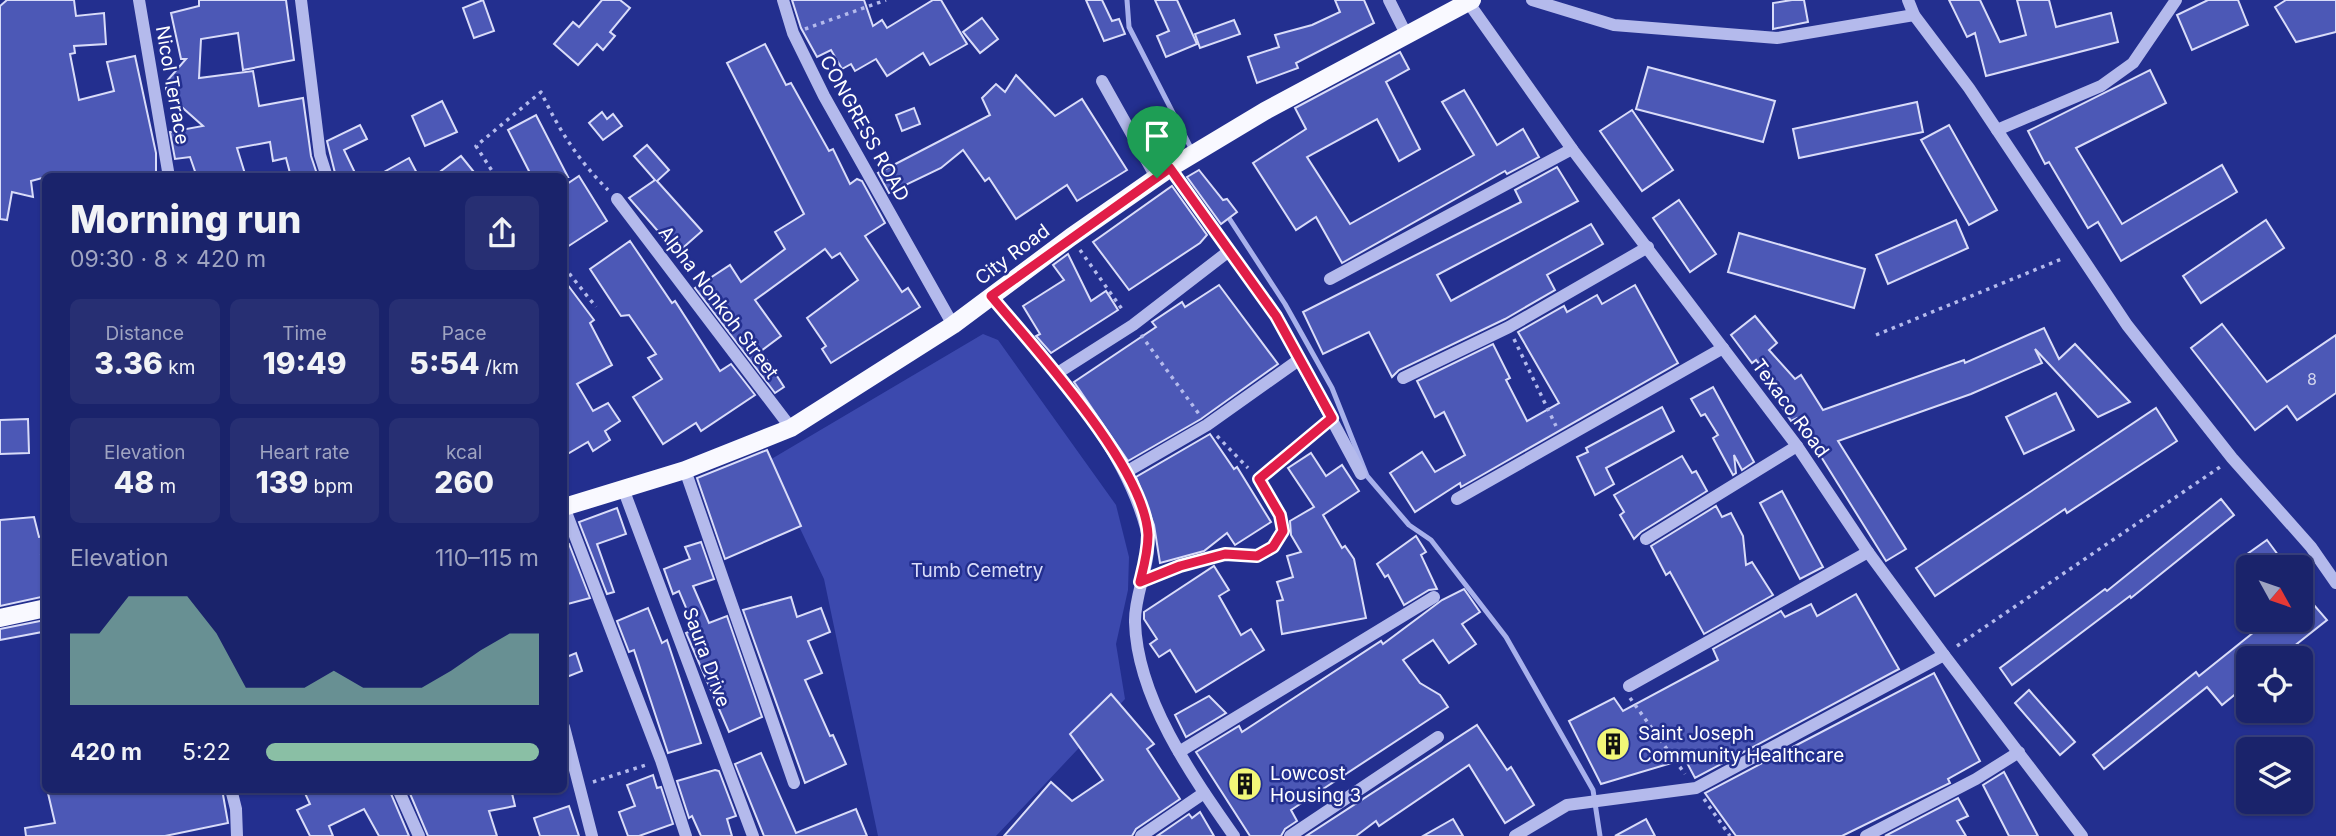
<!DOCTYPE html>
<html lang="en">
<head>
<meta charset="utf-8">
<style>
  body { margin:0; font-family:Inter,sans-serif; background:#272f73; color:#f1f3f6; height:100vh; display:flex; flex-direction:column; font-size:26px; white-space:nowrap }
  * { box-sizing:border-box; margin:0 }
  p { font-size:23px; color:#9fa4c1 }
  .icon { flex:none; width:38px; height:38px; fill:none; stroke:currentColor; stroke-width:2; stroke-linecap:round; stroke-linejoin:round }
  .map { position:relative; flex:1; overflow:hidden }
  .panel { position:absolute; left:42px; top:173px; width:525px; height:620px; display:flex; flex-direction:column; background:#1a236b; border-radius:10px; box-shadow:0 2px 5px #0004,0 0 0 2px #38407e }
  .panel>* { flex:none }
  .needle { width:46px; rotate:130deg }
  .tools { position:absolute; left:2236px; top:555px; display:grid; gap:14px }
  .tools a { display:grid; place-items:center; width:77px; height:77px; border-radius:10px; background:#1a236b; box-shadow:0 2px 5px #0004,0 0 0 2px #38407e; font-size:35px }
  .pin { position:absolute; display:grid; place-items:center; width:60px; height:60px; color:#fff; margin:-72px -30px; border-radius:50% 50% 50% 0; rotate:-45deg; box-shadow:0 0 7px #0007 }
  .pin .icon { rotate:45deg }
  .round { display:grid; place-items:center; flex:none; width:74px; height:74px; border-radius:10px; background:#272f73 }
  .overview { display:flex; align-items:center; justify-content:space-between; height:119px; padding:0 28px }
  h1 { font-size:38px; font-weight:800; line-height:52px }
  .figures { display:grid; grid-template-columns:repeat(3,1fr); gap:10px; height:119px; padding:7px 28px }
  .figures div { display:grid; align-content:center; border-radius:10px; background:#272f73; text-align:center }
  .figures b { font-size:30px; font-weight:800 }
  .figures small { font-size:19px; font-weight:400 }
  .figures p { font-size:19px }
  .chart { height:196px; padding:14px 28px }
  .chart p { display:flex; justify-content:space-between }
  .chart svg { width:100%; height:126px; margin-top:7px; fill:#8abfa5; opacity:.7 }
  ul { padding:0 28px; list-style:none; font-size:23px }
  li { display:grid; grid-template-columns:112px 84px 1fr; align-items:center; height:52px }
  li i { height:18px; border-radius:9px; background:#8abfa5 }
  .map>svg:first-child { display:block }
  .green { fill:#3c49ae }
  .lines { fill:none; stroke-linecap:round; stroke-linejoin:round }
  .stream { stroke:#a8b1ec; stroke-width:5 }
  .building { fill:#4c58b6; stroke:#d9dcf9; stroke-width:2 }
  .path { stroke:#b4baec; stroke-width:3.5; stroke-dasharray:3.5 5; stroke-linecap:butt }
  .minor { stroke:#b4baec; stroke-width:12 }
  .major { stroke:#f9f9ff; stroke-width:18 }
  .route-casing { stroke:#fff; stroke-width:14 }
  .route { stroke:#e11d48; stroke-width:9 }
  .labels { text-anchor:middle; stroke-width:5; stroke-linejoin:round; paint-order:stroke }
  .number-label { font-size:16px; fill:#d2d5ed }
  .street-label { font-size:19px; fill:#fff; stroke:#232f8f }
  .park-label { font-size:19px; fill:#d9dcf9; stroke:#232f8f }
  .poi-label { font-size:19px; fill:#fff; stroke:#232f8f; text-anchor:start }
</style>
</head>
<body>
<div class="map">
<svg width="2336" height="836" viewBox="0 0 2336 836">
  <rect width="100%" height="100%" fill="#232f8f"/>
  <polygon class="green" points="983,334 998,340 1116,505 1129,557 1128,590 1116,644 1125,699 996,836 878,836 824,579 768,461"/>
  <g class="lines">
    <g class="stream">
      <polyline points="1127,0 1129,27 1192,150"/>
      <polyline points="1225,212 1285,304 1332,388 1367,476 1409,525 1431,540 1506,637 1593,790 1600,836"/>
    </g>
  </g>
  <g class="building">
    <polygon points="7,0 74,0 76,16 104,13 106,44 74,46 75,53 70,54 79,100 114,91 107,62 135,56 156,153 156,177 46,177 31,181 33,197 12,192 7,220 0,219 0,6"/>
    <polygon points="199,0 286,0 294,60 243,70 238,33 201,39 199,78 253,71 259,106 303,98 311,156 318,177 291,177 286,158 273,161 270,142 237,148 246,177 197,177 190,157 175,159 170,132 203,126 166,93 166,82 186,59 181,59 171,13 199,6"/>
    <polygon points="483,0 494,31 474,38 463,8"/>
    <polygon points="602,0 620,0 630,8 610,32 615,36 603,50 597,44 578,65 554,44 573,22 579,27"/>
    <polygon points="792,0 864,0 873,26 882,20 887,28 933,0 941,0 967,44 930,65 923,53 887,76 876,59 855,71 851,64 842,69 831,50 817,57 801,28"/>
    <polygon points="1086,0 1102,0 1112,21 1119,19 1125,34 1104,41"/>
    <polygon points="1155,0 1177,0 1197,44 1166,57 1157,36 1169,31"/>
    <polygon points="1335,0 1364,0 1374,23 1296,63 1298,68 1257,83 1248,57 1279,47 1275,35 1312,25 1340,12"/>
    <polygon points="1792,0 1804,0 1808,22 1773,29 1773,3"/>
    <polygon points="1949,0 1980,0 2000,42 2026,35 2017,0 2049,0 2056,27 2111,13 2118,42 1986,76 1975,33 1967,37"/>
    <polygon points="2208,0 2238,0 2248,25 2192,50 2177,15"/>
    <polygon points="2286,0 2336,0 2336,32 2296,42 2275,7"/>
    <polygon points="982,18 998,39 980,53 963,32"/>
    <polygon points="1234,20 1240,34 1200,48 1195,34"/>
    <polygon points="765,44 786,85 791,83 829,151 833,149 850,184 857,179 862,181 885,223 865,236 902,292 908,288 920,307 831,363 822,349 826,346 807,318 858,280 840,253 832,258 825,249 755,300 781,336 761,351 784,387 775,393 695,288 730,265 741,282 785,249 775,232 804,214 727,63"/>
    <polygon points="1400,52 1409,69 1386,82 1420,149 1399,161 1377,119 1307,157 1350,224 1474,155 1442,102 1464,90 1497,145 1523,129 1539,157 1507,174 1505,171 1342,263 1316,217 1296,230 1253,163 1306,129 1295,108"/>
    <polygon points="1648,67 1775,101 1763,142 1636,109"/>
    <polygon points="2150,70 2166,103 2076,148 2122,224 2222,165 2237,192 2121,261 2098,222 2088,228 2049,162 2045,164 2028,131"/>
    <polygon points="1016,75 1055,116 1082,99 1127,170 1077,201 1067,185 1016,219 989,178 985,181 963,150 941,168 889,193 878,173 990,115 982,98 996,84 1005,92"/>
    <polygon points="442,101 457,132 425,146 412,116"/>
    <polygon points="1917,102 1923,132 1799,158 1793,129"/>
    <polygon points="914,108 920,124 902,131 896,115"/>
    <polygon points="1632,110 1673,170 1642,191 1600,131"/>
    <polygon points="602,112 607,119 613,114 622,126 603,140 589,123"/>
    <polygon points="536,115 568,177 532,177 508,130"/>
    <polygon points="360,125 367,139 344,150 357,177 336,177 327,141"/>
    <polygon points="1949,125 1997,210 1969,225 1921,140"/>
    <polygon points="1178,126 1184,140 1166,147 1160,134"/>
    <polygon points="647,145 669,170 657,181 702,231 677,253 629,198 655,180 634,156"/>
    <polygon points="461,156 478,177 433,177"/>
    <polygon points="409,158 419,177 375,177"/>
    <polygon points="1557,167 1578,201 1437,275 1451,301 1591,224 1603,244 1547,275 1555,290 1505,319 1399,370 1392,377 1369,332 1323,354 1303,312 1521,202 1515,190"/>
    <polygon points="1199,170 1223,200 1227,199 1237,212 1221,224 1187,177"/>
    <polygon points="579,176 607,221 564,249 564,186"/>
    <polygon points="1172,186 1207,235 1200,243 1129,290 1093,242"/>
    <polygon points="1679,200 1716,254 1690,272 1653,218"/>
    <polygon points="1956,220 1968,248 1888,284 1876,255"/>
    <polygon points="2266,220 2284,248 2201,303 2183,276"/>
    <polygon points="1739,233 1865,269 1854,308 1728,272"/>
    <polygon points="630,241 672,303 675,301 720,371 731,364 755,395 701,431 696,423 663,444 633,397 662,379 648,358 656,354 629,315 621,316 590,269"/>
    <polygon points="1068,254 1091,301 1106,291 1118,310 1051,353 1036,336 1040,334 1023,306 1064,280 1053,265"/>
    <polygon points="564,280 594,320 590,323 612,365 577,384 593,411 608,403 620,421 605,431 610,440 593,451 588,442 564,456"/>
    <polygon points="1219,285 1278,364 1201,419 1128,461 1074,382 1156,327 1152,322 1182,302 1185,307"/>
    <polygon points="1635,285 1678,363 1461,487 1460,483 1415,512 1390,473 1422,452 1435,472 1465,455 1444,412 1435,417 1417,381 1493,344 1510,378 1506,380 1527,421 1559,403 1518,332 1564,306 1567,312 1597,295 1602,304"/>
    <polygon points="1755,316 1777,343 1769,350 1795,379 1801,375 1823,410 1964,360 1965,363 2044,328 2059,359 2075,344 2130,402 2098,417 2035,349 2042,363 1971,394 1838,441 1906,549 1886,561 1797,418 1791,421 1773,393 1779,389 1756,360 1752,363 1731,335"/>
    <polygon points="2222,324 2267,382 2336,335 2336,393 2297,420 2287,406 2255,430 2191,348"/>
    <polygon points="1713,387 1754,462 1742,470 1734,455 1736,473 1733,475 1713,438 1718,435 1705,414 1701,416 1691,399"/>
    <polygon points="2056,393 2074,430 2024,454 2006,417"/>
    <polygon points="1662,407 1674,431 1606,468 1614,484 1595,495 1577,457 1588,452 1586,448"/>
    <polygon points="2156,408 2177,441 2067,513 2065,509 1935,596 1916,568"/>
    <polygon points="28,419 29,453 0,454 0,420"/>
    <polygon points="1210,434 1234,469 1237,467 1271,522 1235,545 1227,533 1204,551 1160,563 1154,525 1136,477"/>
    <polygon points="767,450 801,526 725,559 697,478"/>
    <polygon points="1311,453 1326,476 1342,465 1359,491 1323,515 1342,548 1345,546 1354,559 1366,618 1282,634 1277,601 1283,600 1277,582 1293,577 1287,556 1301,552 1291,535 1290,521 1314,507 1288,468"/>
    <polygon points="1682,456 1692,473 1696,471 1707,491 1641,532 1634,539 1620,515 1624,512 1614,495"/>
    <polygon points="1782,491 1823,567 1800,579 1760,503"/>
    <polygon points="2221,499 2234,515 2131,598 2130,596 2012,685 2000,668 2105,589 2107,591"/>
    <polygon points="1716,506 1722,517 1731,513 1743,536 1746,565 1752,562 1773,595 1704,634 1670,572 1666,575 1651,546"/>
    <polygon points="617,508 626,534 597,544 614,592 607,594 579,522"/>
    <polygon points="34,517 39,537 46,536 46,554 41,555 46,596 0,606 0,520"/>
    <polygon points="1416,536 1426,552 1421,555 1437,589 1429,590 1404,605 1388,575 1385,577 1377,564"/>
    <polygon points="2267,540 2287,567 2250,567 2243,557"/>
    <polygon points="701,542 714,579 693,586 709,623 727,616 762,717 729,732 686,633 695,629 679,591 673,594 664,569 690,559 685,547"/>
    <polygon points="569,544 590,598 564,605 564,546"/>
    <polygon points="1214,566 1229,590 1219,596 1241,635 1251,629 1264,650 1196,692 1170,650 1159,657 1150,644 1157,639 1144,619 1144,612"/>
    <polygon points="1464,589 1480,612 1462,624 1476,644 1449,663 1433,640 1403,660 1420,683 1440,695 1448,707 1291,810 1297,821 1285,829 1281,836 1250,836 1196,752 1239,726 1242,732 1381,641 1383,644 1442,600"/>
    <polygon points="2301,590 2327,620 2279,658 2249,658 2249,683 2222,705 2207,687 2104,769 2093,755 2196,672 2199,676 2269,620 2301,620"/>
    <polygon points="1856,594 1899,669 1695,778 1685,759 1601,784 1569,721 1614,698 1623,711 1718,660 1713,649 1781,611 1785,617 1811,604 1817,616"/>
    <polygon points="791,597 797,617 821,608 830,632 808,641 822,673 805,680 830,736 833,735 846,764 805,783 743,610"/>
    <polygon points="648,608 662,643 667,640 701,743 668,753 634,650 629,652 617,621"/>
    <polygon points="45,620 45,629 42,632 0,640 0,629"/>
    <polygon points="576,653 582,671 564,678 564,658"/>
    <polygon points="1934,673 1980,761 1948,779 1950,783 1842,836 1736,836 1705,793"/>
    <polygon points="2029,690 2075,742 2060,755 2015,703"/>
    <polygon points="1111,694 1154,744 1147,749 1180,799 1136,829 1132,836 1004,836 1051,782 1072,801 1103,780 1070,734"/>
    <polygon points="1209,696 1226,713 1186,737 1175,715"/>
    <polygon points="1477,725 1507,770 1511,767 1534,805 1505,823 1469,765 1379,826 1376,821 1356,836 1306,836"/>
    <polygon points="761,753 796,833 856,809 867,836 764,836 735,764"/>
    <polygon points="715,770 719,771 736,816 727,819 732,836 701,836 692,816 689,818 677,781"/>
    <polygon points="2004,772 2038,836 2009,836 1983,785"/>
    <polygon points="653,775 657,788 661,787 673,824 639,836 628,836 619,812 635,806 627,785"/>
    <polygon points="47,789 222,789 228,823 165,836 26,836 25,828 55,823"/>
    <polygon points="303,789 389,789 409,836 379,836 364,809 329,826 333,836 310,836 297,810 310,804"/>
    <polygon points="408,789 511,789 515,806 489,811 497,836 428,836"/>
    <polygon points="1958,798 1968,816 1957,821 1966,836 1885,836"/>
    <polygon points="569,806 579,836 540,836 534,818"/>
    <polygon points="1200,812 1214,836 1157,836 1189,814 1192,818"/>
    <polygon points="1453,819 1463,836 1423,836"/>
    <polygon points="1646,819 1655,836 1615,836"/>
  </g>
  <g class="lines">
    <g class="path">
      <polyline points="805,29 886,0"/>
      <path d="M496 177 476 146 541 92C559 130 578 160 608 190"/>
      <polyline points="1080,250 1124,312"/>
      <polyline points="564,267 596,307"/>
      <polyline points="1141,335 1199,414"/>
      <polyline points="1876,335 2064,258"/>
      <polyline points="1514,339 1556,426"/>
      <polyline points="1217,436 1248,468"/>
      <polyline points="1957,646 2220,467"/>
      <polyline points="1630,698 1685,774"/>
      <polyline points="593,782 649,764"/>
      <polyline points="1704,799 1730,836"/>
    </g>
    <g class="minor">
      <polyline points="139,0 169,177"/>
      <polyline points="301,0 320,155 327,177"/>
      <polyline points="783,0 793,33 824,96 953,325"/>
      <polyline points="1389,0 1407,36"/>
      <polyline points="1532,0 1614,25 1777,38 1914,15"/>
      <polyline points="1908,0 1914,15 1969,88 2127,325 2232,458 2311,547 2336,583"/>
      <polyline points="1468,2 1572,149 1797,446 1868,552 1944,655 2082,836"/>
      <polyline points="1102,81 1157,179"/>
      <polyline points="1997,130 2101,86 2133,63 2176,0"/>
      <polyline points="1170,168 1276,316 1361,474"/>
      <polyline points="617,199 791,428"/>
      <polyline points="1330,279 1572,149"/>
      <path d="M991 296C1049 366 1122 439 1146 528 1155 558 1134 591 1135 622 1137 698 1192 776 1234 836"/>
      <polyline points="1056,374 1133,325 1229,251"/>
      <polyline points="1403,378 1509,327 1648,247"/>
      <polyline points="685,470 794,783"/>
      <polyline points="1126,472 1207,425 1300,359"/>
      <polyline points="624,491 753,836"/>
      <polyline points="1457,499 1723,348"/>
      <polyline points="564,507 661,760 686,836"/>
      <polyline points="1646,539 1797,446"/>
      <polyline points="1140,582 1180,566 1225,554 1257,556 1273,547 1283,531 1280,515 1259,479 1332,418"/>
      <polyline points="1629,686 1868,552"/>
      <polyline points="564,727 592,836"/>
      <polyline points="1179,752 1434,597"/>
      <polyline points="231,789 236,809 237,836"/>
      <polyline points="398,789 419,836"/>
      <polyline points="1141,836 1204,793"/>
      <polyline points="1290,836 1438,737"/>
      <polyline points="1515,836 1567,805 1696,788 1944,655"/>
      <polyline points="1866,836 1976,779 2019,752"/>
    </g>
    <g class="major">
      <polyline points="564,507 685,470 791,428 953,325 1071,237 1170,168 1265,111 1472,0"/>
      <polyline points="0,618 46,608"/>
    </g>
  </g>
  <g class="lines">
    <g class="route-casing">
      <path id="route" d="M1170 168 1276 316 1332 418 1259 479 1280 515 1283 531 1273 547 1257 556 1225 554 1180 566 1140 582C1144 566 1148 552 1148 535 1145 467 1035 349 991 296Z"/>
    </g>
    <use href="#route" class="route"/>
  </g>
  <defs>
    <g id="building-disc" transform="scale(1.75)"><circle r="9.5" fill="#f1f677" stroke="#232f8f"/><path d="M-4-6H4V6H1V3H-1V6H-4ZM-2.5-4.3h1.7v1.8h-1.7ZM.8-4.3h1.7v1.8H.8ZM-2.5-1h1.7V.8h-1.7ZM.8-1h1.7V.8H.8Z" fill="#111"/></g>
  </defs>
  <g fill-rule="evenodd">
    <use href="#building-disc" x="1613" y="744"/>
    <use href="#building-disc" x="1245" y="784"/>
  </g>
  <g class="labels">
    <g class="number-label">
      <text x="2312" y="385">8</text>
    </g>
    <g class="street-label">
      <text transform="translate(173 85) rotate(80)" y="7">Nicol Terrace</text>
      <text transform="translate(865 128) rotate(61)" y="7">CONGRESS ROAD</text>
      <text transform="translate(1012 254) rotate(-37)" y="7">City Road</text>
      <text transform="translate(719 302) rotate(53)" y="7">Alpha Nonkoh Street</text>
      <text transform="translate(1791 408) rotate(54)" y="7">Texaco Road</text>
      <text transform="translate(707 657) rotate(70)" y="7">Saura Drive</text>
    </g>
    <g class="park-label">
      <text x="977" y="577">Tumb Cemetry</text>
    </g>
    <g class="poi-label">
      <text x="1638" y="740">Saint Joseph<tspan x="1638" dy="22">Community Healthcare</tspan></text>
      <text x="1270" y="780">Lowcost<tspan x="1270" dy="22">Housing 3</tspan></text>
    </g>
  </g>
</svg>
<div class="tools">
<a><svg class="needle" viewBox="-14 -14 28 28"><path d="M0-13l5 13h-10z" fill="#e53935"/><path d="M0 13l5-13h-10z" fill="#9fa4c1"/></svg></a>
<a><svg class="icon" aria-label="locate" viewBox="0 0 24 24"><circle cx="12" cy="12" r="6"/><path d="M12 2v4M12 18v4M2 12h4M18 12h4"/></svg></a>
<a><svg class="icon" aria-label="layers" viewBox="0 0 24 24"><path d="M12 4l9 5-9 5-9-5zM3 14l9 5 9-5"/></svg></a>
</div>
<div class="pin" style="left:1157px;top:178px;background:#1e9e55"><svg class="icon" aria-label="arrive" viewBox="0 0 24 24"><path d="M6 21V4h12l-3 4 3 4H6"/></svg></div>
<section class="panel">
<div class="overview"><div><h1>Morning run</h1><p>09:30 · 8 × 420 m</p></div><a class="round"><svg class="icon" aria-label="share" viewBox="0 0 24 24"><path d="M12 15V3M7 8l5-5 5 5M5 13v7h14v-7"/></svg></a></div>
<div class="figures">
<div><p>Distance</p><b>3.36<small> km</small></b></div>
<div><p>Time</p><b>19:49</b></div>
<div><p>Pace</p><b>5:54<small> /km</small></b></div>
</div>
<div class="figures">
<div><p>Elevation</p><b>48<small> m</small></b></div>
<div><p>Heart rate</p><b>139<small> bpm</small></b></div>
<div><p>kcal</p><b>260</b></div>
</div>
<div class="chart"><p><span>Elevation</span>110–115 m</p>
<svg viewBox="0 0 160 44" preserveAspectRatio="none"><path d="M0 44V19L10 19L20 6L30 6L40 6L50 19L60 38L70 38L80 38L90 32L100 38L110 38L120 38L130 32L140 25L150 19L160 19V44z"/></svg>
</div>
<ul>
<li><b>420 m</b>5:22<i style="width:100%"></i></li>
</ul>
</section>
</div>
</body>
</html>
